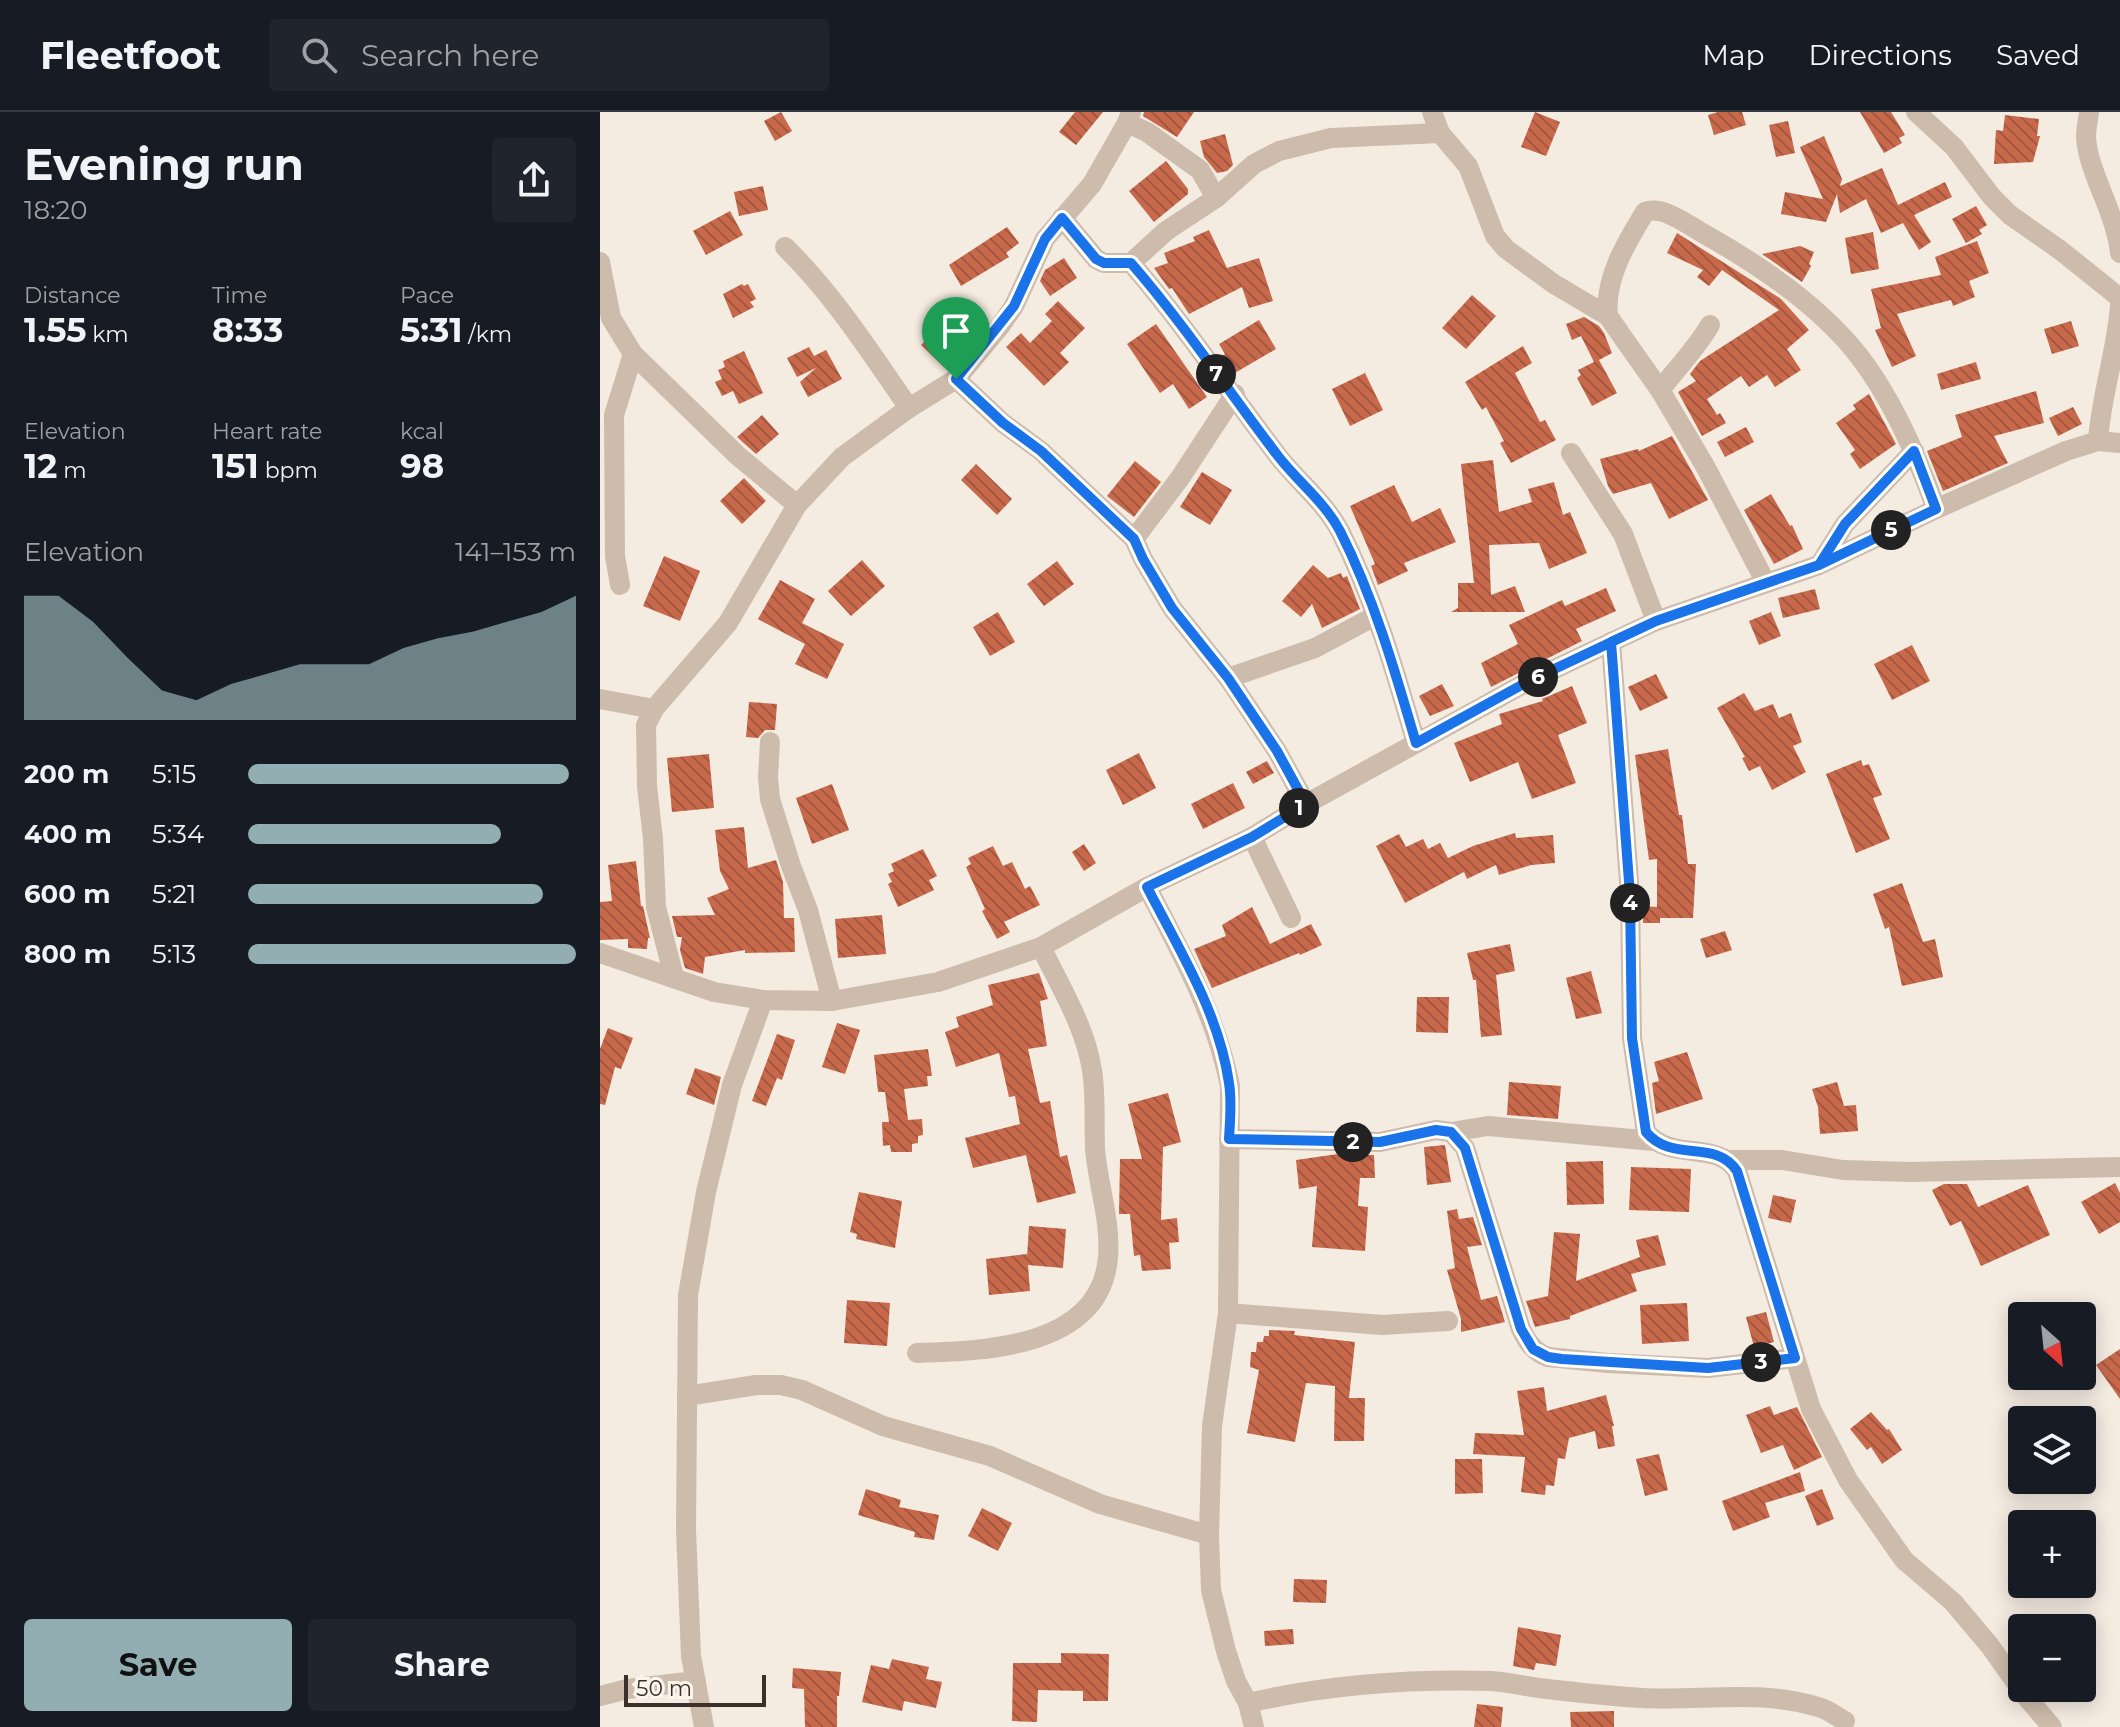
<!DOCTYPE html>
<html lang="en">
<head>
<meta charset="utf-8">
<style>
  body { margin:0; font-family:Montserrat,sans-serif; background:#20242c; color:#f1f3f6; height:100vh; display:flex; flex-direction:column; font-size:30px; white-space:nowrap }
  * { box-sizing:border-box; margin:0 }
  p { font-size:26px; color:#9ea1a6 }
  .icon { flex:none; width:44px; height:44px; fill:none; stroke:currentColor; stroke-width:2; stroke-linecap:round; stroke-linejoin:round }
  .map { position:relative; flex:1; overflow:hidden }
  .panel { display:flex; flex-direction:column; background:#171b24; width:600px }
  .panel>* { flex:none }
  .needle { width:52px; rotate:153deg }
  .buttons { position:absolute; left:1408px; top:1190px; display:grid; gap:16px }
  .buttons a { display:grid; place-items:center; width:88px; height:88px; border-radius:8px; background:#171b24; box-shadow:0 4px 20px #0003; font-size:40px }
  .scale { position:absolute; left:24px; bottom:20px; width:142px; box-sizing:border-box; padding-left:8px; border:4px solid #3b302b; border-top:0; font-size:22px; line-height:28px; white-space:nowrap; color:#3b302b; -webkit-text-stroke:6px #fbf5ee; paint-order:stroke }
  .pin { position:absolute; display:grid; place-items:center; width:68px; height:68px; color:#fff; margin:-82px -34px; border-radius:50% 50% 50% 0; rotate:-45deg; box-shadow:0 0 8px #0007 }
  .pin .icon { rotate:45deg }
  .km { position:absolute; width:40px; height:40px; margin:-20px; border-radius:50%; background:#222; color:#fff; font-size:22px; line-height:40px; text-align:center }
  .round { display:grid; place-items:center; flex:none; width:84px; height:84px; border-radius:8px; background:#20242c }
  .summary { display:flex; align-items:center; justify-content:space-between; height:136px; padding:0 24px }
  h1 { font-size:44px; font-weight:700; line-height:60px }
  .metrics { display:grid; grid-template-columns:repeat(3,1fr); gap:12px; height:136px; padding:8px 24px }
  .metrics div { display:grid; align-content:center }
  .metrics b { font-size:34px; font-weight:700 }
  .metrics small { font-size:22px; font-weight:400 }
  .metrics p { font-size:22px }
  .chart { height:224px; padding:16px 24px }
  .chart p { display:flex; justify-content:space-between }
  .chart svg { width:100%; height:144px; margin-top:8px; fill:#92aeb2; opacity:.7 }
  .button { display:flex; gap:16px; margin-top:auto; padding:16px 24px }
  .button a { flex:1; height:92px; border-radius:8px; background:#92aeb2; color:#111; font-size:32px; font-weight:700; line-height:92px; text-align:center }
  .button a+a { background:#20242c; color:#f1f3f6 }
  ul { padding:0 24px; list-style:none; font-size:26px }
  li { display:grid; grid-template-columns:128px 96px 1fr; align-items:center; height:60px }
  li i { height:20px; border-radius:10px; background:#92aeb2 }
  header { display:flex; align-items:center; gap:48px; box-sizing:border-box; height:112px; padding:0 40px; background:#171b24; border-bottom:2px solid #363941 }
  header strong { font-size:38px }
  nav { display:flex; gap:44px; margin-inline-start:auto; font-size:28px }
  .search { width:560px; height:72px; background:#20242c; display:flex; align-items:center; gap:20px; box-sizing:border-box; padding:0 28px; border-radius:8px; color:#9ea1a6; font-size:30px }
  main { display:flex; flex:1; min-height:0 }
  .map>svg:first-child { display:block }
  .building { fill:url(#building-back-hatch) }
  .lines { fill:none; stroke-linecap:round; stroke-linejoin:round }
  .street { stroke:#cdbbac; stroke-width:20 }
  .route-casing { stroke:#fff; stroke-width:16 }
  .route { stroke:#1a73e8; stroke-width:10 }
</style>
</head>
<body>
<header>
<strong>Fleetfoot</strong>
<div class="search"><svg class="icon" aria-label="search" viewBox="0 0 24 24"><circle cx="10" cy="10" r="6"/><path d="M15 15l6 6"/></svg>Search here</div>
<nav><a>Map</a><a>Directions</a><a>Saved</a></nav>
</header>
<main>
<section class="panel">
<div class="summary"><div><h1>Evening run</h1><p>18:20</p></div><a class="round"><svg class="icon" aria-label="share" viewBox="0 0 24 24"><path d="M12 15V3M7 8l5-5 5 5M5 13v7h14v-7"/></svg></a></div>
<div class="metrics">
<div><p>Distance</p><b>1.55<small> km</small></b></div>
<div><p>Time</p><b>8:33</b></div>
<div><p>Pace</p><b>5:31<small> /km</small></b></div>
</div>
<div class="metrics">
<div><p>Elevation</p><b>12<small> m</small></b></div>
<div><p>Heart rate</p><b>151<small> bpm</small></b></div>
<div><p>kcal</p><b>98</b></div>
</div>
<div class="chart"><p><span>Elevation</span>141–153 m</p>
<svg viewBox="0 0 160 44" preserveAspectRatio="none"><path d="M0 44V6L10 6L20 14L30 25L40 35L50 38L60 33L70 30L80 27L90 27L100 27L110 22L120 19L130 17L140 14L150 11L160 6V44z"/></svg>
</div>
<ul>
<li><b>200 m</b>5:15<i style="width:98%"></i></li>
<li><b>400 m</b>5:34<i style="width:77%"></i></li>
<li><b>600 m</b>5:21<i style="width:90%"></i></li>
<li><b>800 m</b>5:13<i style="width:100%"></i></li>
</ul>
<div class="button"><a>Save</a><a>Share</a></div>
</section>
<div class="map">
<svg width="1520" height="1615" viewBox="0 0 1520 1615">
  <defs>
    <pattern id="building-back-hatch" width="6" height="6" patternUnits="userSpaceOnUse" patternTransform="scale(2)"><rect width="6" height="6" fill="#c8694b"/><path d="M-1 5l2 2M0 0l6 6M5-1l2 2" fill="none" stroke="#a4573f"/></pattern>
  </defs>
  <rect width="100%" height="100%" fill="#f4ebe1"/>
  <g class="building">
    <polygon points="181,0 192,19 175,29 164,9"/>
    <polygon points="475,0 503,0 476,33 459,20"/>
    <polygon points="544,0 594,0 577,25 543,4"/>
    <polygon points="935,0 960,10 946,44 921,35"/>
    <polygon points="1118,0 1142,0 1146,13 1114,23 1108,3"/>
    <polygon points="1260,0 1291,0 1305,23 1299,26 1302,31 1284,41"/>
    <polygon points="1405,3 1439,7 1437,24 1440,24 1433,50 1394,52 1396,18 1403,19"/>
    <polygon points="1188,9 1195,41 1176,45 1169,13"/>
    <polygon points="625,22 633,53 627,59 617,61 604,45 600,29"/>
    <polygon points="1224,24 1242,67 1240,74 1282,56 1298,93 1345,70 1352,85 1314,103 1331,130 1319,138 1303,111 1281,121 1266,87 1240,101 1237,82 1226,110 1181,102 1185,80 1223,87 1200,35"/>
    <polygon points="566,49 588,77 588,82 554,110 529,79"/>
    <polygon points="163,74 168,98 139,104 134,80"/>
    <polygon points="1376,94 1387,113 1379,118 1382,122 1366,131 1352,107"/>
    <polygon points="130,99 143,123 106,143 93,119"/>
    <polygon points="407,115 419,131 406,141 409,145 361,174 349,153"/>
    <polygon points="609,118 627,156 659,146 673,189 649,196 642,175 589,202 572,176 569,177 554,156 568,151 564,141 595,129 593,125"/>
    <polygon points="1273,120 1279,157 1251,162 1245,126"/>
    <polygon points="1077,121 1181,187 1209,218 1187,237 1201,258 1175,275 1167,263 1149,275 1141,264 1107,287 1117,303 1120,301 1126,311 1102,324 1078,280 1096,269 1090,262 1100,249 1179,198 1122,158 1109,174 1097,165 1103,158 1067,141"/>
    <polygon points="1377,129 1389,161 1369,169 1375,185 1353,194 1351,188 1297,202 1316,244 1292,255 1275,218 1281,216 1271,177 1341,163 1335,145"/>
    <polygon points="1200,134 1214,140 1209,152 1211,154 1202,170 1162,142"/>
    <polygon points="464,146 477,166 450,184 440,169 445,158"/>
    <polygon points="142,172 144,174 148,172 156,187 150,190 154,195 133,206 123,182"/>
    <polygon points="872,183 896,204 866,237 842,216"/>
    <polygon points="458,189 485,216 460,241 469,250 444,274 406,235 421,221 430,231 452,209 445,202"/>
    <polygon points="984,205 999,214 1004,221 1012,241 999,248 1017,281 992,294 977,266 981,263 978,258 994,250 981,224 972,228 966,212"/>
    <polygon points="659,208 676,237 633,262 621,244 625,242 619,232"/>
    <polygon points="1471,209 1479,234 1452,242 1444,217"/>
    <polygon points="556,212 607,285 589,297 573,272 560,281 527,232"/>
    <polygon points="339,216 361,238 344,255 321,233"/>
    <polygon points="923,234 932,251 915,261 940,310 945,308 956,328 911,351 900,331 904,329 886,295 882,298 865,270"/>
    <polygon points="209,235 214,244 226,238 242,267 208,285 200,270 216,256 197,265 187,246"/>
    <polygon points="144,239 163,281 139,292 133,279 122,284 115,270 122,267 118,258 125,255 123,249"/>
    <polygon points="1376,250 1381,267 1341,278 1337,262"/>
    <polygon points="765,261 783,298 750,314 732,277"/>
    <polygon points="1436,279 1444,311 1394,324 1408,351 1343,379 1327,339 1362,325 1355,303"/>
    <polygon points="1269,282 1296,332 1260,357 1250,342 1255,338 1236,311 1256,297 1253,293"/>
    <polygon points="1473,295 1482,312 1458,324 1449,306"/>
    <polygon points="162,303 179,322 156,342 137,325"/>
    <polygon points="1146,315 1154,330 1125,345 1117,330"/>
    <polygon points="1072,324 1108,388 1069,407 1051,371 1013,382 1008,374 1000,347 1038,337 1039,339"/>
    <polygon points="893,348 899,400 932,390 928,377 954,370 963,403 970,400 987,441 949,457 939,431 889,433 891,483 915,474 925,500 851,500 858,496 858,471 874,471 861,352"/>
    <polygon points="535,349 561,370 534,405 507,384"/>
    <polygon points="376,352 412,387 397,403 361,368"/>
    <polygon points="602,360 632,378 610,413 580,395"/>
    <polygon points="144,366 166,389 142,412 120,389"/>
    <polygon points="794,373 812,410 840,396 856,430 804,451 808,459 778,473 771,454 775,452 750,394"/>
    <polygon points="1171,382 1190,414 1192,413 1203,437 1174,452 1144,398"/>
    <polygon points="64,444 100,459 80,509 43,494"/>
    <polygon points="262,448 285,474 251,504 228,479"/>
    <polygon points="457,449 474,472 444,494 427,472"/>
    <polygon points="713,453 728,466 741,461 743,466 747,464 760,497 722,516 712,492 701,505 682,489"/>
    <polygon points="180,468 215,487 202,511 244,532 227,567 195,552 205,532 158,507"/>
    <polygon points="1006,476 1016,499 976,517 982,529 891,575 881,551 918,532 909,513 962,488 965,494"/>
    <polygon points="1215,477 1220,497 1183,506 1178,486"/>
    <polygon points="398,500 415,530 390,544 373,515"/>
    <polygon points="1171,500 1181,524 1159,533 1149,509"/>
    <polygon points="1312,533 1330,569 1292,588 1274,552"/>
    <polygon points="1056,562 1068,586 1040,599 1028,575"/>
    <polygon points="842,572 854,594 830,604 819,584"/>
    <polygon points="972,574 987,611 958,623 976,671 932,687 918,650 870,670 854,631 902,612 899,602 943,589 942,587"/>
    <polygon points="1144,581 1155,599 1173,592 1179,606 1191,601 1202,630 1193,634 1206,660 1172,678 1160,654 1149,659 1142,646 1145,645 1117,596"/>
    <polygon points="149,590 177,592 175,618 165,618 158,626 146,625"/>
    <polygon points="1068,637 1079,703 1082,703 1088,752 1096,752 1093,806 1060,806 1060,811 1043,811 1043,794 1057,795 1057,747 1049,748 1035,643"/>
    <polygon points="539,641 556,676 523,693 506,658"/>
    <polygon points="109,642 114,696 72,700 67,646"/>
    <polygon points="1261,648 1263,654 1269,652 1282,683 1273,686 1290,727 1256,741 1226,662"/>
    <polygon points="667,649 674,661 653,672 646,660"/>
    <polygon points="633,671 645,696 603,717 591,692"/>
    <polygon points="232,672 249,718 212,732 196,686"/>
    <polygon points="144,715 148,756 176,748 183,770 184,806 194,806 195,840 145,841 145,838 105,845 103,862 85,856 80,838 82,825 77,825 72,804 115,803 107,786 129,777 120,759 115,718"/>
    <polygon points="915,721 916,726 953,723 955,751 931,753 899,763 896,753 867,767 864,760 805,791 776,734 799,722 806,735 823,727 828,737 840,731 848,746 873,734"/>
    <polygon points="484,732 496,751 484,759 472,740"/>
    <polygon points="393,734 403,754 412,750 425,777 430,774 440,793 404,810 410,820 397,827 382,799 385,797 366,755 371,752 368,746"/>
    <polygon points="323,737 337,764 329,768 334,778 298,795 288,772 292,770 288,762 294,759 291,752"/>
    <polygon points="36,749 41,794 43,794 50,826 48,826 47,837 28,836 28,827 0,828 0,790 12,789 8,753"/>
    <polygon points="1302,771 1323,830 1335,827 1343,865 1302,874 1289,815 1285,817 1273,782"/>
    <polygon points="652,795 670,832 711,812 722,833 700,843 699,841 612,876 594,837 626,824 622,813"/>
    <polygon points="282,803 286,842 238,846 235,807"/>
    <polygon points="1125,819 1132,838 1106,846 1100,827"/>
    <polygon points="910,832 915,859 896,863 902,923 881,925 876,868 873,868 867,841"/>
    <polygon points="991,859 1002,901 976,907 966,866"/>
    <polygon points="439,861 448,887 440,889 447,934 428,937 440,991 450,989 460,1045 467,1043 476,1081 437,1091 426,1043 373,1056 365,1026 420,1012 415,984 409,985 399,941 356,955 345,920 359,915 356,905 393,893 388,873"/>
    <polygon points="817,885 849,885 848,921 816,920"/>
    <polygon points="237,911 260,918 245,962 222,955"/>
    <polygon points="8,916 33,926 21,957 15,955 5,993 0,992 0,937"/>
    <polygon points="177,922 195,928 182,968 177,966 166,994 152,989"/>
    <polygon points="328,937 332,964 327,964 328,974 304,977 308,1008 322,1007 323,1023 318,1024 318,1031 312,1032 312,1040 291,1040 290,1033 283,1034 282,1010 289,1010 285,980 278,980 274,943"/>
    <polygon points="1087,940 1103,987 1056,1002 1052,971 1059,969 1054,950"/>
    <polygon points="95,956 121,965 114,993 86,982"/>
    <polygon points="909,970 961,974 958,1007 907,1003"/>
    <polygon points="1237,970 1244,994 1256,993 1258,1019 1220,1022 1218,995 1212,977"/>
    <polygon points="568,981 581,1030 563,1035 561,1108 577,1106 579,1130 569,1131 571,1157 542,1159 540,1143 534,1144 530,1102 519,1102 520,1047 542,1047 528,992"/>
    <polygon points="845,1033 851,1070 827,1073 824,1035"/>
    <polygon points="738,1042 774,1043 775,1066 760,1066 758,1094 768,1095 765,1139 712,1135 717,1074 699,1077 696,1048"/>
    <polygon points="1003,1049 1004,1092 967,1093 966,1050"/>
    <polygon points="1031,1055 1091,1057 1089,1100 1029,1098"/>
    <polygon points="1515,1071 1520,1081 1520,1110 1499,1122 1481,1090"/>
    <polygon points="1344,1072 1367,1072 1378,1095 1428,1073 1450,1123 1381,1154 1361,1109 1350,1114 1332,1078"/>
    <polygon points="259,1080 302,1089 295,1136 256,1127 257,1122 250,1120"/>
    <polygon points="1173,1083 1196,1088 1191,1111 1168,1106"/>
    <polygon points="857,1097 859,1107 873,1105 882,1133 867,1135 881,1188 897,1184 905,1210 861,1220 861,1207 847,1158 855,1156 847,1099"/>
    <polygon points="429,1114 466,1117 463,1156 428,1153 430,1179 389,1183 386,1147 427,1142 427,1145"/>
    <polygon points="954,1120 980,1122 976,1169 1040,1145 1036,1128 1058,1123 1066,1153 1031,1162 1037,1179 970,1204 970,1207 935,1215 926,1189 948,1184"/>
    <polygon points="247,1188 290,1191 287,1234 244,1231"/>
    <polygon points="1087,1191 1089,1229 1042,1232 1040,1193"/>
    <polygon points="1166,1200 1174,1230 1154,1235 1146,1205"/>
    <polygon points="669,1218 695,1219 694,1223 755,1230 749,1286 765,1286 764,1329 734,1329 735,1274 706,1271 695,1330 647,1321 659,1258 650,1255 651,1240 656,1240 657,1230 663,1230 664,1224 669,1224"/>
    <polygon points="1520,1237 1520,1287 1496,1253"/>
    <polygon points="944,1275 947,1299 1006,1283 1014,1314 1012,1314 1015,1334 998,1337 995,1319 969,1326 965,1347 958,1346 954,1374 946,1373 945,1383 921,1380 925,1345 873,1342 875,1321 924,1323 917,1279"/>
    <polygon points="1170,1294 1174,1303 1197,1295 1222,1345 1194,1358 1183,1333 1161,1341 1146,1303"/>
    <polygon points="1271,1300 1287,1318 1289,1317 1302,1338 1282,1352 1271,1335 1267,1338 1250,1317"/>
    <polygon points="1059,1342 1068,1378 1045,1384 1036,1347"/>
    <polygon points="855,1347 882,1347 883,1381 855,1382"/>
    <polygon points="1200,1360 1205,1379 1165,1391 1170,1405 1133,1419 1122,1389"/>
    <polygon points="266,1377 301,1388 299,1395 339,1403 334,1428 314,1425 315,1420 258,1403"/>
    <polygon points="1222,1377 1234,1407 1217,1414 1205,1384"/>
    <polygon points="382,1396 412,1411 398,1439 368,1424"/>
    <polygon points="694,1467 727,1468 726,1491 693,1490"/>
    <polygon points="918,1515 961,1523 956,1554 936,1551 934,1558 913,1554"/>
    <polygon points="693,1517 694,1532 665,1534 664,1519"/>
    <polygon points="461,1541 509,1542 508,1589 483,1589 483,1579 438,1578 437,1610 412,1609 413,1551 461,1551"/>
    <polygon points="292,1547 329,1555 326,1567 342,1570 336,1596 304,1589 302,1599 262,1590 271,1553 289,1557"/>
    <polygon points="193,1556 241,1560 239,1584 237,1584 237,1615 205,1615 204,1577 192,1576"/>
    <polygon points="877,1592 903,1595 901,1615 874,1615"/>
    <polygon points="1014,1599 1014,1615 971,1615 970,1600"/>
  </g>
  <g class="lines">
    <g class="street">
      <polyline points="832,0 840,21 868,54 895,124 906,137 954,172 1008,204 1024,227 1060,278 1105,354 1166,471"/>
      <polyline points="1316,0 1354,35 1392,85 1410,103 1460,138 1520,186"/>
      <path d="M1489 0C1488 8 1486 17 1486 25 1488 61 1516 100 1520 141"/>
      <polyline points="527,11 547,20 600,58 616,86"/>
      <path d="M462 106 496 147 504 151H531C584 212 629 280 678 344 698 370 724 389 740 419 774 486 795 559 816 631"/>
      <path d="M185 135C234 183 270 240 309 296"/>
      <polyline points="0,150 11,206 33,242 138,344 197,393"/>
      <polyline points="531,151 566,119 616,86 654,52 679,39 731,26 840,21"/>
      <path d="M1008 204C1004 167 1026 131 1045 100 1064 93 1089 114 1106 123 1161 154 1220 194 1259 244 1292 287 1318 346 1336 397"/>
      <polyline points="356,267 403,311 441,339 534,427 543,447 572,496 628,566 677,639 706,692"/>
      <path d="M1060 278C1077 256 1096 237 1110 213"/>
      <path d="M1498 329C1501 283 1517 239 1520 193"/>
      <polyline points="971,341 1023,422 1056,509"/>
      <polyline points="534,427 580,366 635,282"/>
      <polyline points="1220,452 1245,412 1314,339"/>
      <polyline points="20,473 15,444 14,303 33,242"/>
      <path d="M1011 530 1030 783 1032 926 1046 1020C1072 1051 1116 1027 1137 1059L1211 1297 1248 1368 1304 1448 1353 1490 1390 1534 1424 1582 1452 1615"/>
      <polyline points="628,566 715,536 775,504"/>
      <polyline points="0,587 54,597"/>
      <polyline points="170,630 168,665 170,687 191,754 208,798 232,889"/>
      <polyline points="652,725 691,806"/>
      <path d="M547 775C581 840 616 903 630 974L628 1201 612 1314 609 1423 611 1478 626 1539 636 1569 648 1591 654 1615"/>
      <polyline points="0,841 114,880 163,888 232,889 338,870 441,835 547,775 652,725 706,692 929,569 1056,509 1219,453 1336,397 1466,339 1498,329 1520,331"/>
      <polyline points="74,865 56,795 53,727 47,674 46,613 54,597 128,511 197,393 242,345 309,296 356,267 401,213 414,194 445,127 492,72 527,11 531,0"/>
      <path d="M851 1020 865 1036 921 1217C927 1230 934 1240 948 1245L1008 1251 1108 1256 1195 1246"/>
      <polyline points="629,1027 780,1030 836,1018 851,1020 888,1014 1054,1029"/>
      <polyline points="1130,1048 1182,1048 1243,1058 1310,1060 1520,1055"/>
      <polyline points="628,1201 782,1213 848,1209"/>
      <path d="M317 1241C385 1239 501 1236 508 1145 511 1109 498 1073 495 1037 494 1010 496 984 492 958 485 914 460 874 441 835"/>
      <polyline points="87,1284 156,1273 181,1273 202,1278 283,1314 390,1344 500,1392 609,1423"/>
      <polyline points="0,1584 27,1577 96,1569"/>
      <path d="M648 1591C726 1573 811 1567 891 1569 907 1570 923 1574 939 1576 973 1580 1007 1584 1042 1586 1101 1589 1160 1577 1218 1595 1227 1597 1236 1604 1245 1609"/>
      <polyline points="104,1615 91,1544 86,1417 88,1183 106,1080 132,973 163,888"/>
    </g>
  </g>
  <g class="lines">
    <g class="route-casing">
      <path id="route" d="M356 267 403 311 441 339 534 427 543 447 572 496 628 566 677 639 706 692 652 725 547 775C579 837 619 901 629 971 632 989 630 1009 629 1027L780 1030 836 1018 851 1020 865 1036 921 1217 933 1237 948 1245 962 1247 1108 1256 1195 1246 1137 1059C1115 1026 1073 1052 1046 1020L1032 926 1030 783 1011 530 1056 509 1219 453 1336 397 1314 339 1245 412 1219 453 1056 509 929 569 816 631C795 559 774 486 740 419 724 389 698 370 678 344 629 280 584 212 531 151H504L496 147 462 106 445 127 414 194 356 267"/>
    </g>
    <use href="#route" class="route"/>
  </g>
</svg>
<div class="buttons">
<a><svg class="needle" viewBox="-14 -14 28 28"><path d="M0-13l5 13h-10z" fill="#e53935"/><path d="M0 13l5-13h-10z" fill="#9ea1a6"/></svg></a>
<a><svg class="icon" aria-label="layers" viewBox="0 0 24 24"><path d="M12 4l9 5-9 5-9-5zM3 14l9 5 9-5"/></svg></a>
<a>+</a>
<a>−</a>
</div>
<div class="scale">50 m</div>
<div class="pin" style="left:356px;top:267px;background:#1e9e55"><svg class="icon" aria-label="arrive" viewBox="0 0 24 24"><path d="M6 21V4h12l-3 4 3 4H6"/></svg></div>
<b class="km" style="left:699px;top:696px">1</b>
<b class="km" style="left:753px;top:1030px">2</b>
<b class="km" style="left:1161px;top:1250px">3</b>
<b class="km" style="left:1030px;top:791px">4</b>
<b class="km" style="left:1291px;top:418px">5</b>
<b class="km" style="left:938px;top:565px">6</b>
<b class="km" style="left:616px;top:262px">7</b>
</div>
</main>
</body>
</html>
